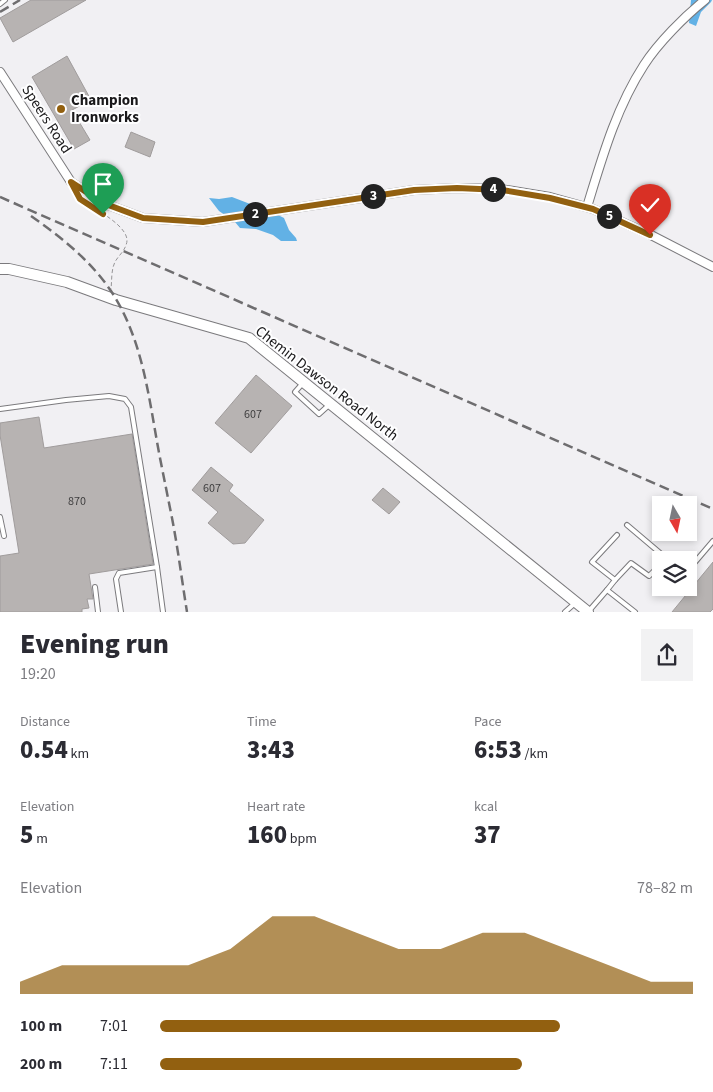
<!DOCTYPE html>
<html lang="en">
<head>
<meta charset="utf-8">
<style>
  body { margin:0; font-family:"Source Sans 3",sans-serif; background:#f2f2f3; color:#2b2b33; height:100vh; display:flex; flex-direction:column; font-size:19px; white-space:nowrap }
  * { box-sizing:border-box; margin:0 }
  p { font-size:16px; color:#7c7c81 }
  .icon { flex:none; width:28px; height:28px; fill:none; stroke:currentColor; stroke-width:2; stroke-linecap:round; stroke-linejoin:round }
  .map { position:relative; height:612px; overflow:hidden }
  .details { display:flex; flex-direction:column; background:#fff; flex:1 }
  .details>* { flex:none }
  .needle { width:32px; rotate:171deg }
  .controls { position:absolute; left:652px; top:496px; display:grid; gap:10px }
  .controls a { display:grid; place-items:center; width:45px; height:45px; border-radius:0px; background:#fff; box-shadow:0 2px 8px #0003; font-size:25px }
  .pin { position:absolute; display:grid; place-items:center; width:42px; height:42px; color:#fff; margin:-51px -21px; border-radius:50% 50% 50% 0; rotate:-45deg; box-shadow:0 0 5px #0007 }
  .pin .icon { rotate:45deg }
  .km { position:absolute; width:25px; height:25px; margin:-12px; border-radius:50%; background:#222; color:#fff; font-size:14px; line-height:25px; text-align:center }
  .round { display:grid; place-items:center; flex:none; width:52px; height:52px; border-radius:0px; background:#f2f2f3 }
  .summary { display:flex; align-items:center; justify-content:space-between; height:85px; padding:0 20px }
  h1 { font-size:28px; font-weight:800; line-height:38px }
  .metrics { display:grid; grid-template-columns:repeat(3,1fr); gap:8px; height:85px; padding:5px 20px }
  .metrics div { display:grid; align-content:center }
  .metrics b { font-size:25px; font-weight:800 }
  .metrics small { font-size:14px; font-weight:400 }
  .metrics p { font-size:14px }
  .chart { height:140px; padding:10px 20px }
  .chart p { display:flex; justify-content:space-between }
  .chart svg { width:100%; height:90px; margin-top:5px; fill:#926010; opacity:.7 }
  ul { padding:0 20px; list-style:none; font-size:16px }
  li { display:grid; grid-template-columns:80px 60px 1fr; align-items:center; height:38px }
  li i { height:12px; border-radius:6px; background:#926010 }
  .map>svg:first-child { display:block }
  .water { fill:#62b1e5 }
  .building { fill:#b7b3b2; stroke:#a09c9c }
  .lines { fill:none; stroke-linecap:round; stroke-linejoin:round }
  .lane-casing { stroke:#7b7a7d; stroke-width:6 }
  .street-casing { stroke:#7b7a7d; stroke-width:10 }
  .secondary-casing { stroke:#7b7a7d; stroke-width:12 }
  .path { stroke:#969597; stroke-width:1; stroke-dasharray:4 2.5; stroke-linecap:butt }
  .lane { stroke:#fff; stroke-width:4 }
  .street { stroke:#fff; stroke-width:8 }
  .secondary { stroke:#fff; stroke-width:10 }
  .rail { stroke:#6e6d6f; stroke-width:2.5; stroke-dasharray:10 5; stroke-linecap:butt }
  .route-casing { stroke:#fff; stroke-width:10 }
  .route { stroke:#926010; stroke-width:6 }
  .poi-dot { fill:#926010; stroke:#fefeff; stroke-width:2 }
  .labels { text-anchor:middle; stroke-width:4; stroke-linejoin:round; paint-order:stroke }
  .number-label { font-size:12px; fill:#414041 }
  .poi-label { font-size:15px; font-weight:bold; fill:#1a191b; stroke:#fefeff; text-anchor:start }
  .street-label { font-size:15px; fill:#1a191b; stroke:#fefeff }
</style>
</head>
<body>
<div class="map">
<svg width="713" height="612" viewBox="0 0 713 612">
  <rect width="100%" height="100%" fill="#f1f0f3"/>
  <g class="water">
    <polygon points="691,0 712,0 711,2 701,12 696,26 689,23"/>
    <polygon points="232,197 276,214 284,218 289,230 296,238 297,241 281,241 273,235 256,229 240,228 235,222 219,211 209,198 219,199"/>
  </g>
  <g class="building">
    <polygon points="31,0 86,0 13,42 0,18"/>
    <polygon points="67,56 91,100 72,110 90,140 74,149 32,77"/>
    <polygon points="131,132 155,142 150,157 125,147"/>
    <polygon points="256,375 292,406 251,453 215,423"/>
    <polygon points="39,417 44,448 132,434 153,564 89,574 93,599 87,599 89,608 82,609 82,612 0,612 0,556 19,553 0,435 0,423"/>
    <polygon points="211,467 233,485 229,491 264,520 245,543 233,544 208,523 218,512 192,490"/>
    <polygon points="383,488 400,502 389,514 372,500"/>
    <polygon points="713,562 713,609 710,612 672,612"/>
  </g>
  <g class="lines">
    <g class="lane-casing">
      <g id="lane">
        <polyline points="0,4 5,0"/>
        <polyline points="303,383 295,392 319,414 329,405"/>
        <polyline points="0,409 66,400 109,396 125,399 131,407 157,567 163,612"/>
        <polyline points="0,517 4,536"/>
        <polyline points="627,525 666,558"/>
        <polyline points="666,558 671,554 679,560"/>
        <polyline points="689,567 690,568 713,541"/>
        <polyline points="615,580 631,563 649,576 661,564"/>
        <polyline points="95,587 98,612"/>
        <polyline points="607,590 615,580 592,562 617,535"/>
        <polyline points="121,612 116,579 119,573 157,567"/>
        <polyline points="565,612 574,604"/>
        <polyline points="588,612 607,590 635,612"/>
      </g>
    </g>
    <g class="street-casing">
      <g id="street">
        <polyline points="0,72 71,182 103,203 143,218 203,222 414,190 457,188 501,189 550,197 593,209 651,235 713,267"/>
        <path d="M587 207C602 158 616 108 644 65 658 43 685 16 705 0"/>
      </g>
    </g>
    <g class="secondary-casing">
      <polyline id="secondary" points="0,269 9,269 67,282 116,300 249,338 588,612"/>
    </g>
    <path class="path" d="M80 198C91 208 134 227 126 245 124 252 118 256 115 262 111 270 112 280 111 289"/>
    <use href="#lane" class="lane"/>
    <use href="#street" class="street"/>
    <use href="#secondary" class="secondary"/>
    <g class="rail">
      <polyline points="0,12 20,0"/>
      <polyline points="0,197 713,509"/>
      <path d="M31 216C61 237 90 260 111 291 144 341 149 401 160 458 164 478 168 498 172 518 178 549 182 581 187 612"/>
    </g>
  </g>
  <g class="lines">
    <g class="route-casing">
      <polyline id="route" points="103,214 80,199 71,182 103,203 143,218 203,222 414,190 457,188 502,190 550,198 593,209 650,235"/>
    </g>
    <use href="#route" class="route"/>
  </g>
  <circle class="poi-dot" cx="61" cy="109" r="5"/>
  <g class="labels">
    <g class="number-label">
      <text x="253" y="418">607</text>
      <text x="212" y="492">607</text>
      <text x="77" y="505">870</text>
    </g>
    <g class="poi-label">
      <text x="71" y="105">Champion<tspan x="71" dy="17">Ironworks</tspan></text>
    </g>
    <g class="street-label">
      <text transform="translate(47 119) rotate(57)" y="5">Speers Road</text>
      <text transform="translate(327 383) rotate(38)" y="5">Chemin Dawson Road North</text>
    </g>
  </g>
</svg>
<div class="controls">
<a><svg class="needle" viewBox="-14 -14 28 28"><path d="M0-13l5 13h-10z" fill="#e53935"/><path d="M0 13l5-13h-10z" fill="#7c7c81"/></svg></a>
<a><svg class="icon" aria-label="layers" viewBox="0 0 24 24"><path d="M12 4l9 5-9 5-9-5zM3 14l9 5 9-5"/></svg></a>
</div>
<div class="pin" style="left:103px;top:214px;background:#1e9e55"><svg class="icon" aria-label="arrive" viewBox="0 0 24 24"><path d="M6 21V4h12l-3 4 3 4H6"/></svg></div>
<div class="pin" style="left:650px;top:235px;background:#d93025"><svg class="icon" aria-label="check" viewBox="0 0 24 24"><path d="M5 12l5 5 9-10"/></svg></div>
<b class="km" style="left:255px;top:214px">2</b>
<b class="km" style="left:373px;top:196px">3</b>
<b class="km" style="left:493px;top:189px">4</b>
<b class="km" style="left:609px;top:216px">5</b>
</div>
<section class="details">
<div class="summary"><div><h1>Evening run</h1><p>19:20</p></div><a class="round"><svg class="icon" aria-label="share" viewBox="0 0 24 24"><path d="M12 15V3M7 8l5-5 5 5M5 13v7h14v-7"/></svg></a></div>
<div class="metrics">
<div><p>Distance</p><b>0.54<small> km</small></b></div>
<div><p>Time</p><b>3:43</b></div>
<div><p>Pace</p><b>6:53<small> /km</small></b></div>
</div>
<div class="metrics">
<div><p>Elevation</p><b>5<small> m</small></b></div>
<div><p>Heart rate</p><b>160<small> bpm</small></b></div>
<div><p>kcal</p><b>37</b></div>
</div>
<div class="chart"><p><span>Elevation</span>78–82 m</p>
<svg viewBox="0 0 160 44" preserveAspectRatio="none"><path d="M0 44V38L10 30L20 30L30 30L40 30L50 22L60 6L70 6L80 14L90 22L100 22L110 14L120 14L130 22L140 30L150 38L160 38V44z"/></svg>
</div>
<ul>
<li><b>100 m</b>7:01<i style="width:75%"></i></li>
<li><b>200 m</b>7:11<i style="width:68%"></i></li>
</ul>
</section>
</body>
</html>
